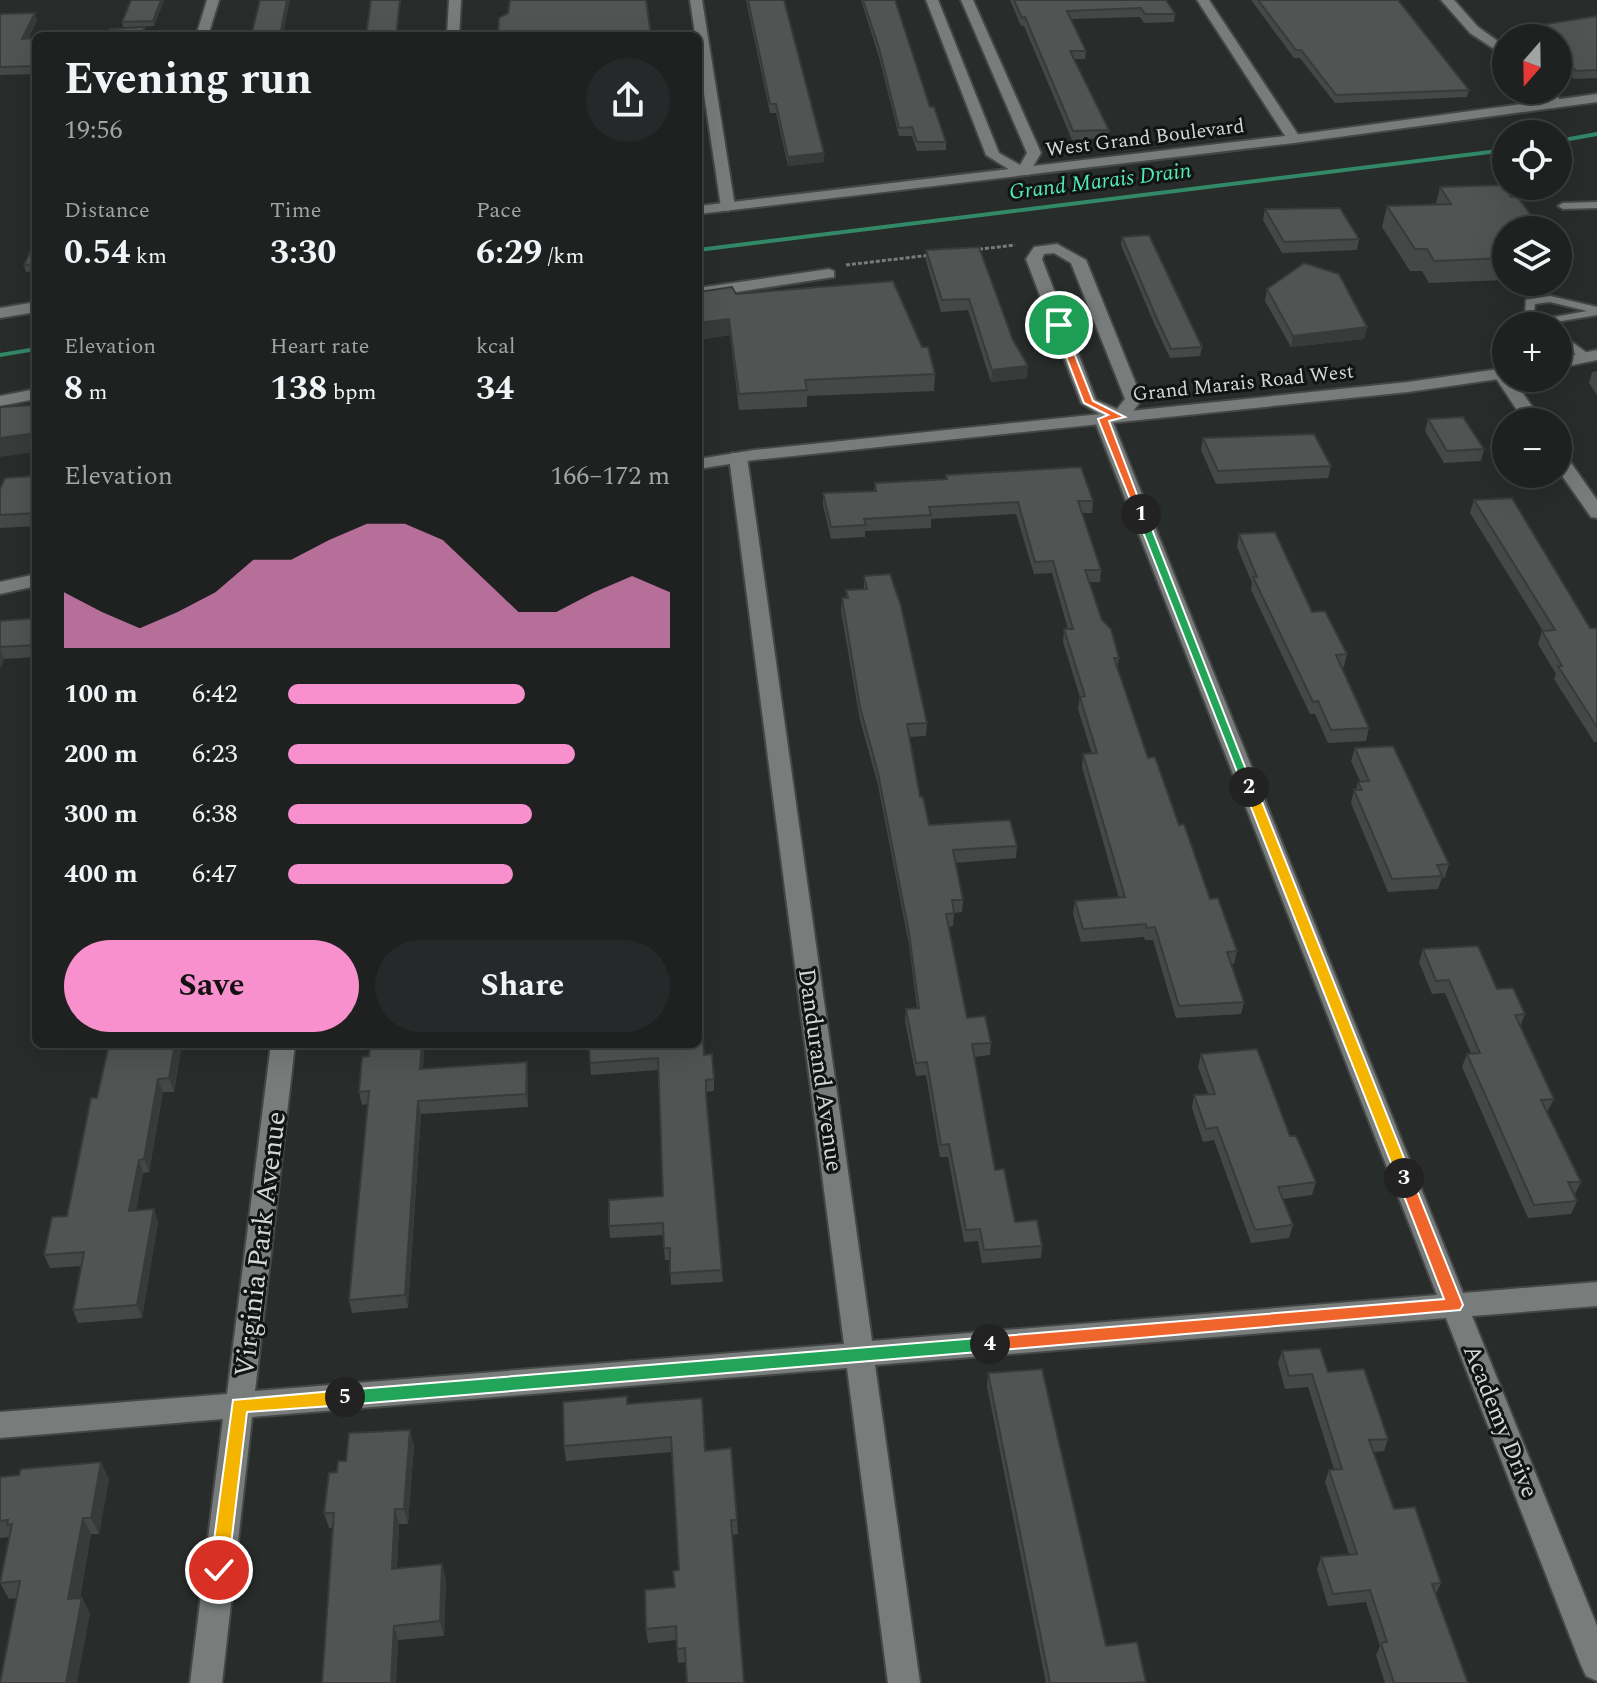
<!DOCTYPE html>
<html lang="en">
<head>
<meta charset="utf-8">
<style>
  body { margin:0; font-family:Spectral,serif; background:#262929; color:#f1f3f6; height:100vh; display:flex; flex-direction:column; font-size:30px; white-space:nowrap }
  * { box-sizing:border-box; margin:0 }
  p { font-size:26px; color:#a1a3a5 }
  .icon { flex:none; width:44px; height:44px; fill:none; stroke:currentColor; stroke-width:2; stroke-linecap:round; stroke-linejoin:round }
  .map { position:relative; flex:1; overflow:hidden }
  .sheet { position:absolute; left:32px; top:32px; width:670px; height:1016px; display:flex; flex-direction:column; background:#1e2120; border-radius:12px; box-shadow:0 8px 32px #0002,0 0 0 2px #3c3e3e }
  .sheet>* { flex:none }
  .needle { width:52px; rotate:200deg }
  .fabs { position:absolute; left:1492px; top:24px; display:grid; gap:16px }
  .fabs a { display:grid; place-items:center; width:80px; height:80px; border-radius:50%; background:#1e2120; box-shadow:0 8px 32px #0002,0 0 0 2px #3c3e3e; font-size:40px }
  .pin { position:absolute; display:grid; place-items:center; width:68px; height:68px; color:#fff; margin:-34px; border:4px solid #fff; border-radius:50%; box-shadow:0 2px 8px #0007 }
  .km { position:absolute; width:40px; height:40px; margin:-20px; border-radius:50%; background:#222; color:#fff; font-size:22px; line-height:40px; text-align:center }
  .round { display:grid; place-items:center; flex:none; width:84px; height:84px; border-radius:42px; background:#262929 }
  .summary { display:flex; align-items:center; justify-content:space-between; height:136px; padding:0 32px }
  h1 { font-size:44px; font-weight:700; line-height:60px }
  .metrics { display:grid; grid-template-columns:repeat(3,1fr); gap:12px; height:136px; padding:8px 32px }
  .metrics div { display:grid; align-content:center }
  .metrics b { font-size:34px; font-weight:700 }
  .metrics small { font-size:22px; font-weight:400 }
  .metrics p { font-size:22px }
  .chart { height:224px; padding:16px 32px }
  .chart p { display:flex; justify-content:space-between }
  .chart svg { width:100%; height:144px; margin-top:8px; fill:#f790cd; opacity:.7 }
  .button { display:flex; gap:16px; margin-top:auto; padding:16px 32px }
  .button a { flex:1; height:92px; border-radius:48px; background:#f790cd; color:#111; font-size:32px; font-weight:700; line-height:92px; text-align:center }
  .button a+a { background:#262929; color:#f1f3f6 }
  ul { padding:0 32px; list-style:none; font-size:26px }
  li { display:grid; grid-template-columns:128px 96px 1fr; align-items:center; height:60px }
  li i { height:20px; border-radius:10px; background:#f790cd }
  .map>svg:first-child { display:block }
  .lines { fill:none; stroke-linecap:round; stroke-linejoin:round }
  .stream { fill:#328968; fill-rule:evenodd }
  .service-casing { stroke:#444745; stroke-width:4 }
  .minor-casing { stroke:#444745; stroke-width:4 }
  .tertiary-casing { stroke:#444745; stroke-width:4 }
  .path { stroke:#777b79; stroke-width:3; stroke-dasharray:4 2; stroke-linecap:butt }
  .service { fill:#787d7b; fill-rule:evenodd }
  .minor { fill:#787d7b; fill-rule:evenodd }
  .tertiary { fill:#787d7b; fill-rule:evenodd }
  .wall { fill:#454847 }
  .shaded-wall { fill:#383b39 }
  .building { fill:#505452; stroke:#383b39; stroke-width:2 }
  .split-1 { fill:#f0652b; stroke:#fff; stroke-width:2 }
  .split-2 { fill:#22a559; stroke:#fff; stroke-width:2 }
  .split-3 { fill:#f5b400; stroke:#fff; stroke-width:2 }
  .split-4 { fill:#f0652b; stroke:#fff; stroke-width:2 }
  .split-5 { fill:#22a559; stroke:#fff; stroke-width:2 }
  .split-6 { fill:#f5b400; stroke:#fff; stroke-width:2 }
  .labels { text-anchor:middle; stroke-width:6; stroke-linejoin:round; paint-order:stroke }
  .far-street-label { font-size:20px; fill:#d4d7d5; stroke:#121413 }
  .far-water-label { font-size:22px; font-style:italic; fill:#52ebb3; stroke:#121413 }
  .street-label { font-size:24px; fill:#d4d7d5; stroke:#121413 }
  .near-street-label { font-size:28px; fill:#d4d7d5; stroke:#121413 }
</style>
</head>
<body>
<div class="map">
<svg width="1597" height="1683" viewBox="0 0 1597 1683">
  <rect width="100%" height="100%" fill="#282c2a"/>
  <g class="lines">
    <g class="stream">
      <polygon points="1597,132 1597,136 1558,143 1558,139"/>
      <polygon points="1506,148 1506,152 698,252 698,248"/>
      <polygon points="36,347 36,351 0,357 0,353"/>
    </g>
    <g class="service-casing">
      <g id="service">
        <polygon points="1597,202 1597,208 1563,209 1558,206 1563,203"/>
        <path d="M1550 296 1597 307V315L1550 323 1552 326H1540L1525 316 1526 300ZM1550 302 1587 311 1543 319 1534 313 1535 304Z"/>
        <polygon points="1558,332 1590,355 1590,359 1582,359 1558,340"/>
      </g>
    </g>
    <g class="minor-casing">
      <g id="minor">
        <polygon points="207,0 219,0 208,36 196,36"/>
        <polygon points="449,0 461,0 459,36 447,36"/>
        <polygon points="690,0 702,0 735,207 728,211 721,207"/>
        <polygon points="926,0 938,0 999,153 1020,165 1027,153 961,0 973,0 1041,153 1028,175 1018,175 986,155"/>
        <polygon points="1197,0 1209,0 1301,139 1299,142 1289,142"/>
        <polygon points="1441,0 1454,0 1478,27 1506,47 1506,57 1470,33"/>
        <polygon points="1537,90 1551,90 1565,105 1553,108"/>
        <path d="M1057 244 1086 260 1142 399 1126 421 1112 420 1463 1293 1597 1282V1306L1472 1316 1597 1626V1681L1586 1676 1581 1665 1446 1318 875 1365 920 1683H888L847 1368 252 1417 222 1683H190L223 1419 0 1438V1412L227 1394 271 1044H295L255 1391 844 1344 729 457 732 453H744L747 457 872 1341 1437 1295 1094 419 1101 415 1081 403 1026 259 1034 247ZM1054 253 1071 263 1125 399 1117 409 1096 400 1042 259 1044 254Z"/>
        <polygon points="829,269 834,271 834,277 698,298 698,288"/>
        <polygon points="1506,370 1506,378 1512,378 1543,422 1525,422 1493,374"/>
        <polygon points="36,389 36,399 0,406 0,396"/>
        <polygon points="1558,452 1564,453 1597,500 1597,518 1591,517 1558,470"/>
      </g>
    </g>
    <g class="tertiary-casing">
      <g id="tertiary">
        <polygon points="1597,94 1597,102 1294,143 698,214 698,206 1294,135"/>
        <polygon points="36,302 36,312 0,318 0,308"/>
        <polygon points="1597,350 1597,360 1558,368 1558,358"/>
        <polygon points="1506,368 1506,378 1408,392 754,460 698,469 698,459 754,450 1408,382"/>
        <polygon points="36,574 36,586 0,594 0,582"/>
      </g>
    </g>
    <g class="path">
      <polyline points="973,250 1015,245"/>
      <polyline points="846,265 931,255"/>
    </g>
    <use href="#service" class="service"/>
    <use href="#minor" class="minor"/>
    <use href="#tertiary" class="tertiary"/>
  </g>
  <g class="wall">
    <polygon points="131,0 164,0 154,26 123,27 122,22"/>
    <polygon points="746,0 784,0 824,162 788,166 776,113 770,113"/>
    <polygon points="861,0 895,0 930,107 946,142 946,150 917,151 912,136 899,136 879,57"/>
    <polygon points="1010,0 1166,0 1175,14 1174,22 1144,23 1140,17 1071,19 1086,51 1085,59 1074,59 1109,130 1108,138 1072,140 1024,26 1021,26"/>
    <polygon points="1251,0 1398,0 1469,90 1467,97 1335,103 1300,58 1294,58"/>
    <polygon points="0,14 37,20 28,39 36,38 36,74 0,75"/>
    <polygon points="1597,16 1597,78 1574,79 1558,62 1558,38 1535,38 1532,35 1534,26"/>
    <polygon points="1440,187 1506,230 1506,280 1429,283 1422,271 1410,271 1382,227 1387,206 1436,204"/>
    <polygon points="1265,209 1359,239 1357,250 1282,253 1263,220"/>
    <polygon points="1122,237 1202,347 1200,356 1170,358 1156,328 1121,245"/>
    <polygon points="36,240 36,271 26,272 24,265"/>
    <polygon points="979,247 1027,378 991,382 968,310 941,312 926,261 926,250"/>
    <polygon points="1558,251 1562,256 1558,271"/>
    <polygon points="1267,289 1367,327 1364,339 1291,347 1265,301"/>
    <polygon points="698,292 736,294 922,347 935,374 934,391 807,396 807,407 739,410 730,335 698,340"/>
    <polygon points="1597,371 1597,395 1589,383 1592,372"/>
    <polygon points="1428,419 1484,449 1481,461 1444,463 1425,431"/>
    <polygon points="1203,438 1331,466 1328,478 1216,484 1201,450"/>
    <polygon points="946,475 1093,501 1092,513 1082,513 1101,570 1100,582 1089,582 1102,620 1119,658 1117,668 1148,758 1179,825 1210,899 1237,951 1234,964 1232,964 1244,1002 1241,1014 1176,1018 1153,940 1145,940 1144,937 1081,942 1073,914 1075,901 1119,898 1082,767 1083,754 1092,754 1078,709 1080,697 1063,642 1064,629 1068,629 1052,573 1034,574 1016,514 931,519 931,528 865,531 865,537 831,539 823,505 823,493 874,491 875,483 946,479"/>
    <polygon points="36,476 36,526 0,528 0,489"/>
    <polygon points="1474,500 1590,628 1597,630 1597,742 1594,742 1554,679 1556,674 1538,644 1542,631 1543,631 1470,513"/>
    <polygon points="1239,534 1312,612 1347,654 1344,667 1341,667 1369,728 1366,741 1328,743 1315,714 1310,714 1251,590 1252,583 1237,547"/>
    <polygon points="864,576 927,723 926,736 909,737 920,797 929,825 1017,846 1016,858 955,863 963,900 962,912 954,913 953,926 948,927 967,1018 991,1043 990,1055 974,1057 995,1170 1015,1222 1042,1246 1041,1258 982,1263 978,1241 964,1242 948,1157 940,1157 926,1075 916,1076 905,1021 906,1009 917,1008 909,945 878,785 860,720 841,611 842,598 846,598 846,590 864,589"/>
    <polygon points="36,618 36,657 4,659 0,668 0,621"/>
    <polygon points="1355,748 1449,864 1445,877 1442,878 1438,889 1388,892 1351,803 1354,790 1356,790 1358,782 1360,781 1351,761"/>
    <polygon points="698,908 701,948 698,948"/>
    <polygon points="1423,949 1497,989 1525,1014 1520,1027 1554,1099 1547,1112 1581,1182 1575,1194 1574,1195 1577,1201 1571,1214 1528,1218 1462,1067 1467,1054 1471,1053 1445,993 1432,994 1419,962"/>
    <polygon points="182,1044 174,1092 163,1092 149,1172 143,1173 136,1210 154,1209 158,1222 142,1318 78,1323 73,1310 82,1266 50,1268 44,1255 67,1216 97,1098"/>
    <polygon points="1201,1054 1290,1136 1316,1182 1312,1195 1283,1199 1293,1225 1289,1238 1251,1243 1214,1140 1203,1142 1192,1108 1194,1095 1208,1094 1198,1067"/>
    <polygon points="704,1055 714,1079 714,1091 707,1092 707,1102 723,1282 671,1285 670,1260 665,1260 663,1235 610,1238 609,1226 663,1196 658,1070 591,1075 590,1063"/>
    <polygon points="423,1069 528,1075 528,1107 421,1114 408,1308 352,1313 349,1300 368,1104 362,1105 359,1092"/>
    <polygon points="1282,1351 1328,1372 1388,1439 1384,1451 1373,1452 1394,1509 1441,1583 1436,1594 1468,1683 1385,1683 1376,1655 1380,1646 1366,1602 1328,1606 1317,1569 1321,1557 1349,1554 1325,1482 1329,1470 1334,1469 1308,1387 1285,1389 1278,1363"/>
    <polygon points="988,1373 1106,1646 1146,1682 1146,1683 1046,1683 987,1386"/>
    <polygon points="628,1404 705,1451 737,1520 738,1534 733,1535 686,1662 678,1663 676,1640 648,1643 646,1629 675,1587 679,1570 672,1452 566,1461 564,1446"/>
    <polygon points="414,1445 408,1524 399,1524 397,1569 446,1579 444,1636 398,1640 396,1683 322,1683 332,1528 329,1528 324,1513 337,1472 346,1461"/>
    <polygon points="0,1477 109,1479 99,1534 91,1534 80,1598 82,1598 90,1614 16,1598 9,1599 0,1583 10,1537 0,1538"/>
  </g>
  <g class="shaded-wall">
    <polygon points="161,0 164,0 154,26 153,21"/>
    <polygon points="287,0 290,0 283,36 280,36"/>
    <polygon points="400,0 401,0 397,36 396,36"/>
    <polygon points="35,13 37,20 24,46 22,39"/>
    <polygon points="824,153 824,162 788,166 788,157"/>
    <polygon points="729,319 730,335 698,340 698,323"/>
    <polygon points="1367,327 1364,339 1291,347 1293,336"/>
    <polygon points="1028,366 1027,378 991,382 992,370"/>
    <polygon points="36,433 36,452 0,457 0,438"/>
    <polygon points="0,648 4,659 1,668 0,666"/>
    <polygon points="175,1044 182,1044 174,1092 169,1078"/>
    <polygon points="422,1044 425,1044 422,1082 420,1069"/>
    <polygon points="527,1062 528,1075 528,1107 526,1094"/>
    <polygon points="158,1079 163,1092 149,1172 144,1159"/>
    <polygon points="418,1101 421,1114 408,1308 405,1295"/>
    <polygon points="139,1160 143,1173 134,1224 129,1211"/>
    <polygon points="154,1209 158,1222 142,1318 137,1305"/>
    <polygon points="410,1430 414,1445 408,1524 404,1509"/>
    <polygon points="101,1462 109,1479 99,1534 91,1518"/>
    <polygon points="395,1509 399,1524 396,1584 392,1569"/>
    <polygon points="83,1518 91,1534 77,1615 68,1599"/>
    <polygon points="442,1564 446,1579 444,1636 440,1621"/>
    <polygon points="82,1598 90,1614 77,1683 66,1683"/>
    <polygon points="394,1626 398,1640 396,1683 391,1683"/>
  </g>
  <g class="building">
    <polygon points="131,0 161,0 153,21 122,22"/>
    <polygon points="260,0 287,0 280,36 251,36"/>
    <polygon points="371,0 400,0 396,36 366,36"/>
    <polygon points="510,0 646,0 651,36 498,36 499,18 508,13"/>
    <polygon points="748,0 784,0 824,153 788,157 776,104 770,104"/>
    <polygon points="863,0 895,0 930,107 934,107 946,142 917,142 912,127 899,128 879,48"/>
    <polygon points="1014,0 1166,0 1175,14 1145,14 1141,8 1067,11 1086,51 1070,51 1109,130 1073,131 1025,17 1022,18"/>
    <polygon points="1258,0 1398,0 1469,90 1336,95 1301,50 1296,50"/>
    <polygon points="35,13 22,39 36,38 36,66 0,67 0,14"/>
    <polygon points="1597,16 1597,70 1576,71 1558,52 1558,38 1545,38 1534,26"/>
    <polygon points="145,27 141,36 95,36 108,35 110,29"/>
    <polygon points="1503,185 1511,197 1517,196 1542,230 1506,230 1506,258 1434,261 1427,249 1415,249 1387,206 1451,204 1440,187"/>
    <polygon points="1340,208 1359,239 1284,242 1265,209"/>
    <polygon points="1149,235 1202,347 1171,349 1157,319 1122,237"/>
    <polygon points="36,240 36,264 24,265"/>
    <polygon points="979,247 1013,340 1028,366 992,370 969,299 942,300 926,250"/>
    <polygon points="1304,263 1339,274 1367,327 1293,336 1267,289"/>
    <polygon points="893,281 922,347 928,347 935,374 805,380 807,390 739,394 729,319 698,323 698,292 732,287 736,294"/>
    <polygon points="36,405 36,433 0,438 0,407"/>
    <polygon points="1463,417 1484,449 1447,451 1428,419"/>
    <polygon points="1314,434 1331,466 1218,471 1203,438"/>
    <polygon points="1081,467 1093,501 1078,501 1101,570 1085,570 1102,620 1111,629 1119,658 1114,658 1148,758 1155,757 1179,825 1184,824 1210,899 1218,898 1237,951 1227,952 1244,1002 1179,1006 1155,927 1147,928 1146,924 1083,929 1075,901 1125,897 1083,754 1097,753 1080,697 1085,696 1064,629 1073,629 1053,561 1035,562 1018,502 929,507 931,515 864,519 866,525 831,527 823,493 876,491 875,483 947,479 946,475"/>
    <polygon points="36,476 36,513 0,515 0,489 5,478"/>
    <polygon points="1512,498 1590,628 1596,628 1597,630 1597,727 1558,666 1562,666 1542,631 1555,630 1474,500"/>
    <polygon points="1275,532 1312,612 1325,611 1347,654 1336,655 1369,728 1331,730 1318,701 1313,702 1253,577 1257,577 1239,534"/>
    <polygon points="890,574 901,606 927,723 907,724 920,797 923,797 929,825 1010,820 1017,846 953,850 963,900 952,900 954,913 946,914 967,1018 985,1016 991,1043 972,1044 995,1170 1004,1169 1015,1222 1037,1220 1042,1246 984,1250 980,1229 966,1230 949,1144 941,1145 927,1062 916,1063 906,1009 919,1008 909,933 878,773 860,707 842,598 848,598 846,590 867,589 864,576"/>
    <polygon points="36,618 36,645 0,647 0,621"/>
    <polygon points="1393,746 1449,864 1437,865 1442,876 1392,879 1354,790 1362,790 1358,782 1369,781 1355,748"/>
    <polygon points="698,908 701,935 698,936"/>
    <polygon points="1478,946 1497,989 1513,988 1525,1014 1515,1015 1554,1099 1541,1100 1581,1182 1568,1182 1577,1201 1534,1205 1467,1054 1480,1053 1449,980 1436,981 1423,949"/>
    <polygon points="698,959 704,1055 712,1054 714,1079 706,1080 706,1095 722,1270 670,1273 670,1248 664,1248 663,1223 609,1226 609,1200 663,1196 658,1058 590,1063 589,1044 698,1044"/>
    <polygon points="109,1044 175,1044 169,1078 158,1079 144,1159 139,1160 129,1211 154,1209 137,1305 73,1310 84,1252 44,1255 52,1217 67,1216 91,1098 97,1098"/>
    <polygon points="370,1044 422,1044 420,1069 527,1062 526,1094 418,1101 405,1295 349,1300 369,1091 359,1092 362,1057 369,1056"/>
    <polygon points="1257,1049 1290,1136 1296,1136 1316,1182 1278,1187 1293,1225 1255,1230 1217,1127 1206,1129 1194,1095 1215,1094 1201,1054"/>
    <polygon points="1320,1348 1328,1372 1364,1369 1388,1439 1369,1440 1394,1509 1415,1507 1441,1583 1432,1584 1468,1683 1394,1683 1381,1643 1387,1642 1370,1590 1333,1594 1321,1557 1357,1554 1329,1470 1342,1469 1312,1374 1289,1376 1282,1351"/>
    <polygon points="1042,1369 1106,1646 1137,1642 1146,1682 1130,1683 1050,1683 988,1373"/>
    <polygon points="627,1396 627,1404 702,1398 705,1451 731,1448 737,1520 731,1520 744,1683 687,1683 685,1648 677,1649 676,1626 646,1629 645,1590 675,1587 673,1571 679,1570 671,1437 564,1446 563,1402"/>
    <polygon points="410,1430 404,1509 395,1509 392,1569 442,1564 440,1621 394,1626 391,1683 322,1683 334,1513 324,1513 329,1473 337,1472 338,1461 346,1461 349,1433"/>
    <polygon points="101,1462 91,1518 83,1518 68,1599 82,1598 66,1683 0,1683 20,1581 0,1583 12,1524 7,1525 8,1520 0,1521 0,1477 19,1475 21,1469"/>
  </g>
  <polygon class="split-1" points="1059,322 1063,325 1093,401 1125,417 1109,421 1145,516 1136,514 1098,419 1108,415 1084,403 1054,325"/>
  <polygon class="split-2" points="1141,511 1146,514 1254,790 1243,787 1136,514"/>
  <polygon class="split-3" points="1249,783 1256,787 1412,1178 1410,1183 1399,1183 1397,1178 1243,787"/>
  <polygon class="split-4" points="1404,1172 1412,1178 1463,1305 1460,1310 990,1351 982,1344 990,1337 1444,1299 1397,1178"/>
  <polygon class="split-5" points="990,1337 999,1344 990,1351 345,1405 336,1397 345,1390"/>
  <polygon class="split-6" points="345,1390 353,1397 345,1405 247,1412 228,1570 226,1576 213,1576 210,1570 233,1400"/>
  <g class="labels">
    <g class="far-street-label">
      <text transform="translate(1145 137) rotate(-7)" y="7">West Grand Boulevard</text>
      <text transform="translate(1243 382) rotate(-6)" y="7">Grand Marais Road West</text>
    </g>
    <g class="far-water-label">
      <text transform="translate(1100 180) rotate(-7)" y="8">Grand Marais Drain</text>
    </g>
    <g class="street-label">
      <text transform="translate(821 1070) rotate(82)" y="8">Dandurand Avenue</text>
      <text transform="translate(1501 1421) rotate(68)" y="8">Academy Drive</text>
    </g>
    <g class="near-street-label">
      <text transform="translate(259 1244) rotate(-83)" y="10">Virginia Park Avenue</text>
    </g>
  </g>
</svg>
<div class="fabs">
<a><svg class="needle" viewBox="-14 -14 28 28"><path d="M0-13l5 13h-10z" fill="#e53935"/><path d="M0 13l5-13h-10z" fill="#a1a3a5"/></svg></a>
<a><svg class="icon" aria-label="locate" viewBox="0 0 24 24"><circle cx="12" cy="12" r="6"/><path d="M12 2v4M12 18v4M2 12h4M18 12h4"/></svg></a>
<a><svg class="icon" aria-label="layers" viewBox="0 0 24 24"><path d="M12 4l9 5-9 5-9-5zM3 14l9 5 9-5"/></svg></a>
<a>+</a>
<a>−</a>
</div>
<div class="pin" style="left:1059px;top:325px;background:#1e9e55"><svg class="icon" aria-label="arrive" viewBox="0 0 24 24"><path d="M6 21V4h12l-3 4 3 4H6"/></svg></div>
<div class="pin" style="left:219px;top:1570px;background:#d93025"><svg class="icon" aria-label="check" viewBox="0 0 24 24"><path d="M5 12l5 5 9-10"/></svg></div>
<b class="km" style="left:1141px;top:514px">1</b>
<b class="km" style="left:1249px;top:787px">2</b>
<b class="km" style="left:1404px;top:1178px">3</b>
<b class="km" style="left:990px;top:1344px">4</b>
<b class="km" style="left:345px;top:1397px">5</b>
<section class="sheet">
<div class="summary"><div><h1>Evening run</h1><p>19:56</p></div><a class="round"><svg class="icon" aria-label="share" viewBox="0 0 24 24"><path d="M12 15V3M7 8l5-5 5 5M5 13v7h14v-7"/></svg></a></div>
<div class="metrics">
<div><p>Distance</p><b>0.54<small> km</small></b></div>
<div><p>Time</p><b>3:30</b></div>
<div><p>Pace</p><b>6:29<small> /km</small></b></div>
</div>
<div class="metrics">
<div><p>Elevation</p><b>8<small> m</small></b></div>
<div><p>Heart rate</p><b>138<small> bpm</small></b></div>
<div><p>kcal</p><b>34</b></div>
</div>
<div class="chart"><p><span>Elevation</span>166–172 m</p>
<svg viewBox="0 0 160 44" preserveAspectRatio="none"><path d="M0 44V27L10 33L20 38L30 33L40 27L50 17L60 17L70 11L80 6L90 6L100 11L110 22L120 33L130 33L140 27L150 22L160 27V44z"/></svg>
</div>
<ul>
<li><b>100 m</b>6:42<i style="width:62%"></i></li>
<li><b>200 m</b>6:23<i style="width:75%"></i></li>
<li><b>300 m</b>6:38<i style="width:64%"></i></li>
<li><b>400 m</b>6:47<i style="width:59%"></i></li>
</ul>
<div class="button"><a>Save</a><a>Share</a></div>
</section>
</div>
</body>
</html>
